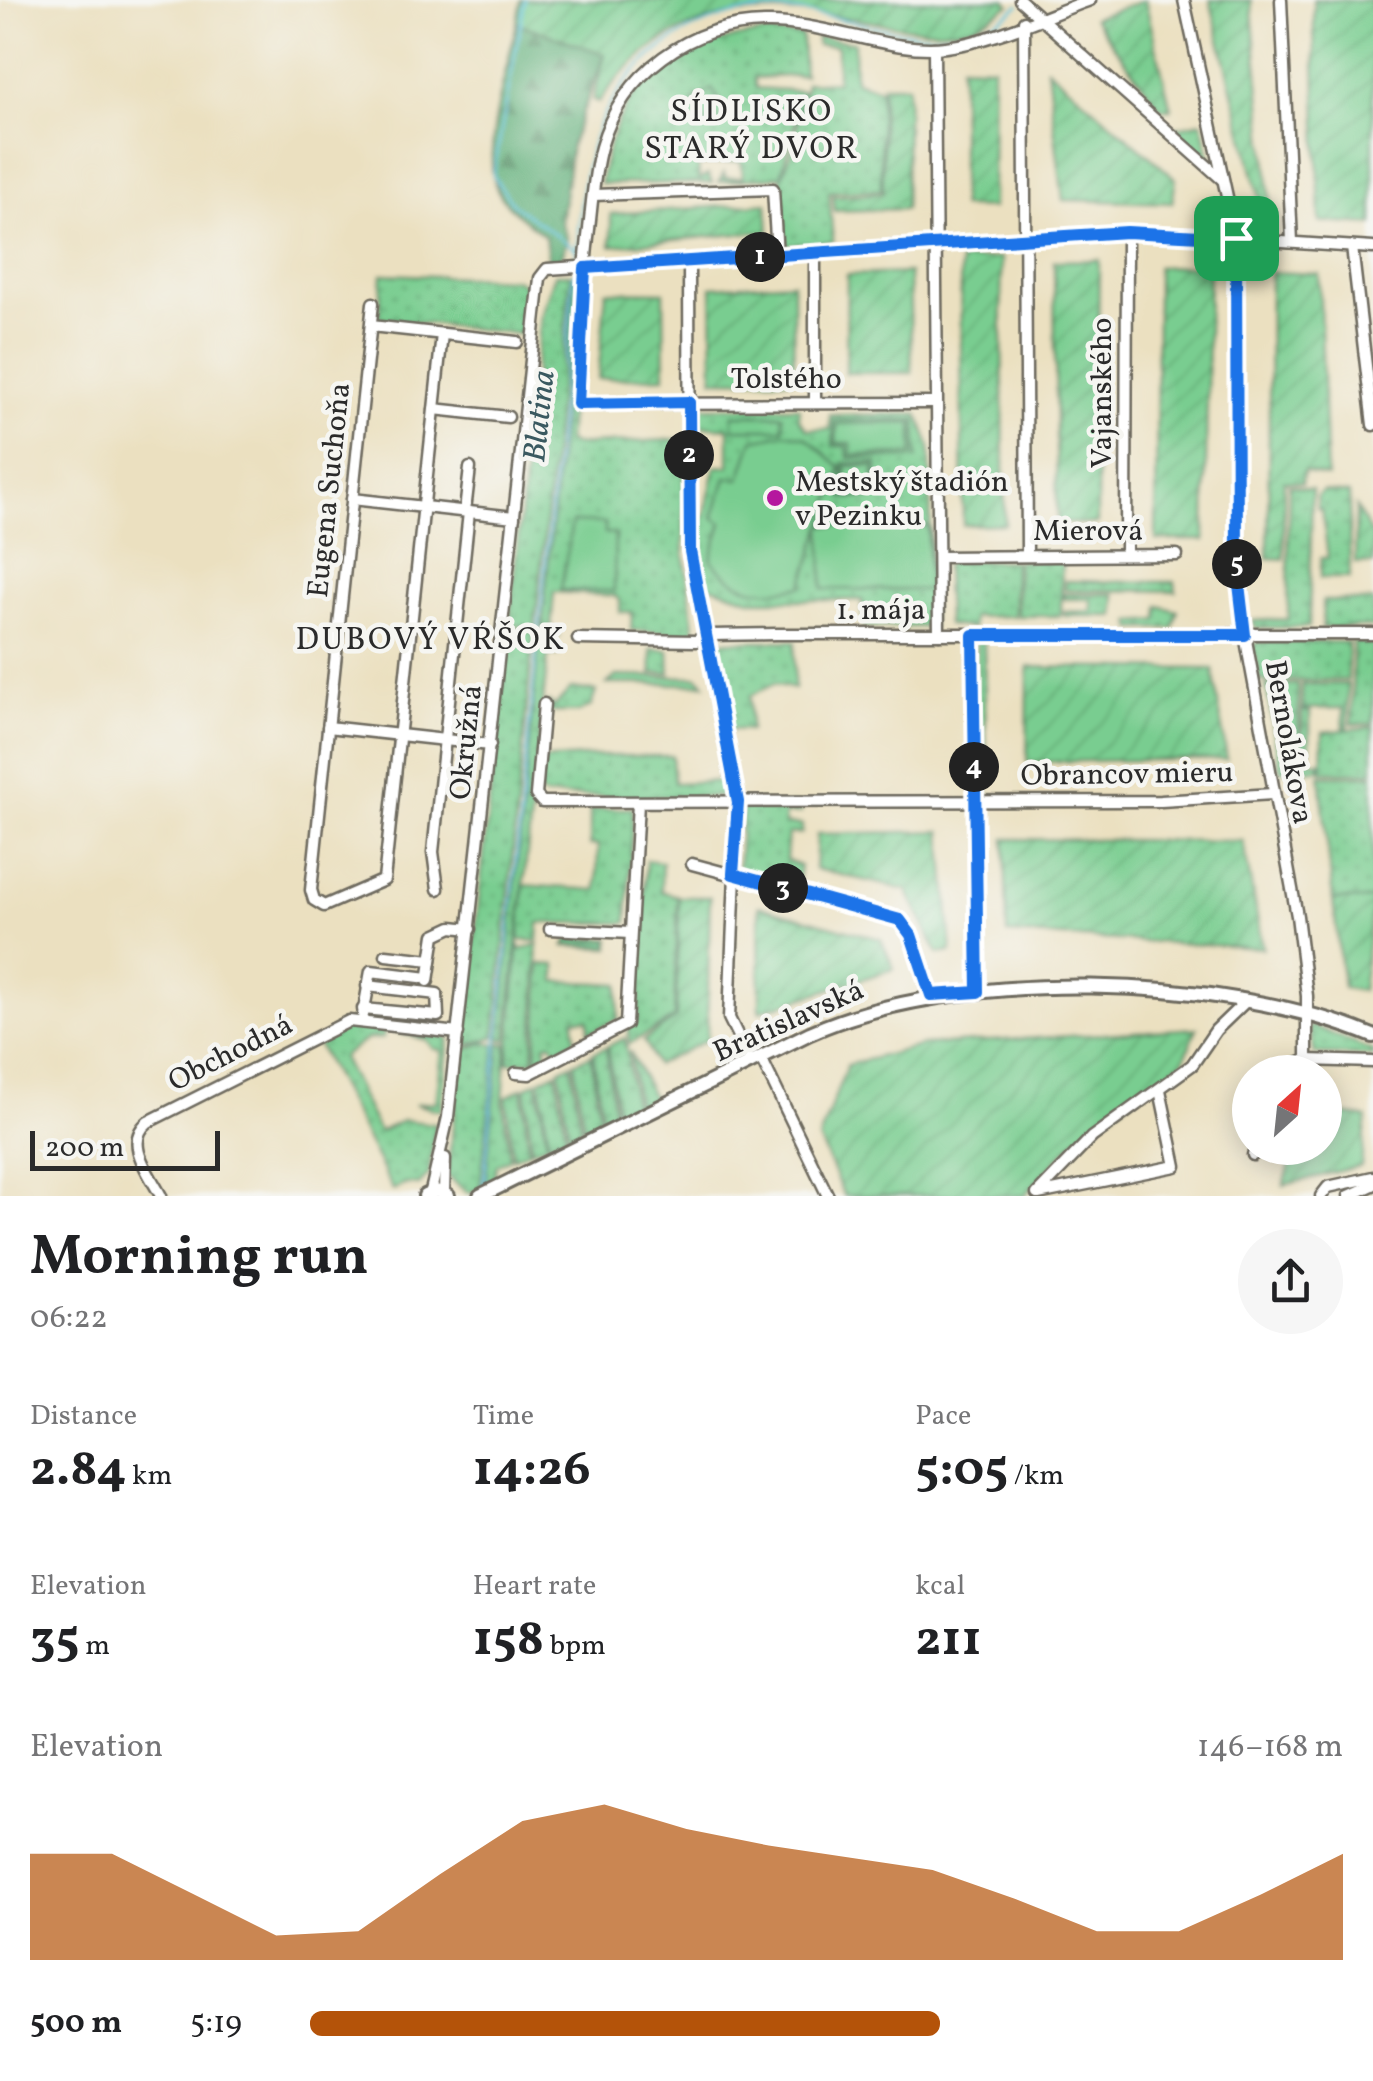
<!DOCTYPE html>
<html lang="en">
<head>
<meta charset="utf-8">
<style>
  body { margin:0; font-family:Vollkorn,serif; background:#f6f6f6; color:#202124; height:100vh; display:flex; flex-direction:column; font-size:38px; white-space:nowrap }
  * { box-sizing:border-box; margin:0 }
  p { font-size:32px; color:#757577 }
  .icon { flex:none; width:55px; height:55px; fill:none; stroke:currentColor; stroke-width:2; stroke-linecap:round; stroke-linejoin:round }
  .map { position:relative; height:1196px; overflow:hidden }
  .panel { display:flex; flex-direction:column; background:#fff; flex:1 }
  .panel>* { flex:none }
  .needle { width:65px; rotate:27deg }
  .fabs { position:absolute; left:1232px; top:1055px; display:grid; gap:20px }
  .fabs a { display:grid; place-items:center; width:110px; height:110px; border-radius:50%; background:#fff; box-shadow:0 5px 25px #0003; font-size:50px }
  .scale { position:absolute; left:30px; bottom:25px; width:190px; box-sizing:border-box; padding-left:10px; border:5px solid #2b2b2b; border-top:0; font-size:28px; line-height:35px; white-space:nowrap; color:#2b2b2b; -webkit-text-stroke:8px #f6f6f2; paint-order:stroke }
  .pin { position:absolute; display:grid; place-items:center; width:85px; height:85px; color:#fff; margin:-42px; border-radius:20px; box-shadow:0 5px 15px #0006 }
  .km { position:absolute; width:50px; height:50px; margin:-25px; border-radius:50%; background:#222; color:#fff; font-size:28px; line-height:50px; text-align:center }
  .round { display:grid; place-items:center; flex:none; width:105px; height:105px; border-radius:52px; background:#f6f6f6 }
  .overview { display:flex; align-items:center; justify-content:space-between; height:170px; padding:0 30px }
  h1 { font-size:55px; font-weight:700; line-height:75px }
  .figures { display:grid; grid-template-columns:repeat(3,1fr); gap:15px; height:170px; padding:10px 30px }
  .figures div { display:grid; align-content:center }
  .figures b { font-size:50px; font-weight:700 }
  .figures small { font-size:28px; font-weight:400 }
  .figures p { font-size:28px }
  .chart { height:280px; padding:20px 30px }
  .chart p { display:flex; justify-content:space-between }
  .chart svg { width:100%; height:180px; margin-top:10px; fill:#b45309; opacity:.7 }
  ul { padding:0 30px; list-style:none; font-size:32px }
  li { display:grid; grid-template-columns:160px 120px 1fr; align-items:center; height:75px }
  li i { height:25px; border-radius:12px; background:#b45309 }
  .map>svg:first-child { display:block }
  .grass { fill:url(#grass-dots); stroke:#527c5e; stroke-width:2.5 }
  .forest { fill:url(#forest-firs); stroke:#466e52; stroke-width:2.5 }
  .park { fill:url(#park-crowns); stroke:#527c5e; stroke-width:2.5 }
  .garden { fill:url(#garden-furrows); stroke:#527c5e; stroke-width:2.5 }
  .pitch { fill:#79cd90; stroke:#527c5e; stroke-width:2.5 }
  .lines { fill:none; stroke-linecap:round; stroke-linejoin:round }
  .stream { stroke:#5ec3db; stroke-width:2.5 }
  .minor-casing { stroke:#6e6a5f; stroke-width:15 }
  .major-casing { stroke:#6e6a5f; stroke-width:18 }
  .minor { stroke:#fff; stroke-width:10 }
  .major { stroke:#fff; stroke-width:12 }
  .route-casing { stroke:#fff; stroke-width:20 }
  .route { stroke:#1a73e8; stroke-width:12 }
  .poi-dot { fill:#b5179e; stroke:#f6f6f2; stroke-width:4 }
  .labels { text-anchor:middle; stroke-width:9; stroke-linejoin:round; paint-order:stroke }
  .street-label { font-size:30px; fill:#2b2b2b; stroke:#f6f6f2 }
  .poi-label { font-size:30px; fill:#2b2b2b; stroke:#f6f6f2; text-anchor:start }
  .neighbourhood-label { font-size:32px; letter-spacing:2.5px; fill:#2b2b2b; stroke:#f6f6f2 }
  .water-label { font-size:32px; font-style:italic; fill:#3a5960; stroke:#f6f6f2 }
</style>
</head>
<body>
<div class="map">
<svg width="1373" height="1196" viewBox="0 0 1373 1196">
  <defs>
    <pattern id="grass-dots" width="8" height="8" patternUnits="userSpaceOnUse" patternTransform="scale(2.5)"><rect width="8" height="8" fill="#79cd90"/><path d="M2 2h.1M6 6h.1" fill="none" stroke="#69b07c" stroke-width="1.8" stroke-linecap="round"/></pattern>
    <pattern id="forest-firs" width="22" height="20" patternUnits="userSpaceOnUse" patternTransform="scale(2.5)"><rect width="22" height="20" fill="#62b07a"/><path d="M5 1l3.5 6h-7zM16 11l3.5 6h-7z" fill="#518f64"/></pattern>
    <pattern id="park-crowns" width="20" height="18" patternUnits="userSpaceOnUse" patternTransform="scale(2.5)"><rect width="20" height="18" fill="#79cd90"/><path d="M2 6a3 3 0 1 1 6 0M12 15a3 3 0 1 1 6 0" fill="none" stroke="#69b07c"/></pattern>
    <pattern id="garden-furrows" width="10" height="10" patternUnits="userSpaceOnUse" patternTransform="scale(2.5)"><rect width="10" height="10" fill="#79cd90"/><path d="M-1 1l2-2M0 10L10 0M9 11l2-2" fill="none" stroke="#69b07c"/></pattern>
  </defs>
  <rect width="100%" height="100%" fill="#f6f6f2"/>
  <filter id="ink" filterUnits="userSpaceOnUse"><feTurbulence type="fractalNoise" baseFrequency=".01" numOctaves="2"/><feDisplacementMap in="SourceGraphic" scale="20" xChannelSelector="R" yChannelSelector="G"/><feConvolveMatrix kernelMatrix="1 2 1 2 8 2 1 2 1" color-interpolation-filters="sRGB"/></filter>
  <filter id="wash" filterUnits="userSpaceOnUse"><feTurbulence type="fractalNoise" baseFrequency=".0048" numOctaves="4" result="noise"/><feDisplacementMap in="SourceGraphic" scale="40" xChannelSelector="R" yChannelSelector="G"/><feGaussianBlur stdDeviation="2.25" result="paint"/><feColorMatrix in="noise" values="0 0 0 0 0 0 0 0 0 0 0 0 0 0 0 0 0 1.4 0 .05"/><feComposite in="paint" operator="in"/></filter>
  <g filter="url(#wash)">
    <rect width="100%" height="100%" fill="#ebe0c0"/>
    <g class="grass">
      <path d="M767 33 802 36 804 75 754 78 756 88 803 91 781 176 719 182 724 173 725 178 743 177 741 161 698 165 699 180 708 175 712 183 600 184C617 81 668 45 767 33Z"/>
      <polygon points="817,37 854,42 855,81 880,89 881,190 829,192 833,242 781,245 777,191 793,147 806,83 837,81 837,46 817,45"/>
      <polygon points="576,273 581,274 567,441 572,445 684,439 684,551 695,634 631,630 632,612 620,612 620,600 614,596 554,592 551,628 542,628"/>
      <polygon points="382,274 516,279 525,285 520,334 379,318"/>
      <polygon points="555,274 571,274 535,628 509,625 541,314"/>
      <polygon points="700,407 799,407 799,419 807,429 830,429 830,415 918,414 930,445 931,627 863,627 862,600 753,600 704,584 698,548 699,518 704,518 715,467 729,466 729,428 698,426"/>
      <polygon points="1289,485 1312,489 1309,627 1256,628 1251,621 1288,619"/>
      <polygon points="1323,491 1349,494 1350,578 1321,578 1321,558 1328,558 1322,510 1318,509 1317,496"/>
      <polygon points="949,561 1014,561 1014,616 972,617 972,628 947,625 945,567"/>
      <polygon points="1017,561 1062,561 1061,616 1017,616"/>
      <polygon points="1065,581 1175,582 1176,591 1065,590"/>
      <polygon points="1064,594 1115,594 1115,616 1065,616 1064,612 1092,611 1091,599 1064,599"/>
      <polygon points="1323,601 1373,601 1373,627 1322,628"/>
      <polygon points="1159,606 1178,611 1173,628 1133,629 1132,622 1158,620"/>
      <polygon points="508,629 534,632 495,1037 463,1046"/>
      <polygon points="540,633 561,636 548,639 548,649 557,655 548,656 507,1040 500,1039"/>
      <polygon points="714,641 795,641 794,689 774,684 750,696 750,730 729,729"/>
      <polygon points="976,641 984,641 987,794 978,794"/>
      <polygon points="1257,642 1348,642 1348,680 1260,681 1253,646"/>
      <polygon points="1353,642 1373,644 1373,724 1352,724"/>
      <polygon points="651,649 669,650 670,673 652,673"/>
      <polygon points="616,676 698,677 705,684 607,684"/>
      <polygon points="1298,684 1300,771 1280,770 1266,685"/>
      <polygon points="1302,684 1348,684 1348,731 1344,731 1343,708 1302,709"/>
      <polygon points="571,689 596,691 591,706 579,712 547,712 549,702 554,707"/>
      <polygon points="1302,711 1310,711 1310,761 1320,762 1320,769 1302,770"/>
      <polygon points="1373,727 1373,772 1322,772 1323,732"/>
      <polygon points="596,756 672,756 674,783 719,781 718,766 725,766 731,797 543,796 539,792 541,760"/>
      <polygon points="1373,775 1373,899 1333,900 1320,776"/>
      <polygon points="801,804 801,813 784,814 785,824 802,825 802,833 788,834 786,860 800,866 797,887 738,872 742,808"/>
      <polygon points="633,808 627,923 539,923 538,941 519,940 524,885 597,890 598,845 590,845 590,810"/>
      <polygon points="646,860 662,862 661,891 678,896 674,1018 629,1044 629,1022 638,1021"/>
      <polygon points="519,943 521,950 538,944 533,1061 508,1063"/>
      <polygon points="540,964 556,965 556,981 619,984 618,1019 589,1033 588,1019 574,1019 575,1040 555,1051 552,1043 545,1045 547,1054 536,1061"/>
      <polygon points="352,1024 384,1030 383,1038 367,1039 342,1057 379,1132 404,1120 435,1124 429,1174 419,1185 406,1184 393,1190 316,1041"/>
      <polygon points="1313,1026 1373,1051 1373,1056 1315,1054 1309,1027"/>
      <polygon points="396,1032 449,1038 441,1111 415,1104 436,1102 442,1050 434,1049 427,1040"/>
      <polygon points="625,1038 634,1107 617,1115 608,1046"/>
      <polygon points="485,1042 496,1044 480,1189 468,1193 447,1176 462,1051"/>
      <polygon points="500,1043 507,1044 503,1101 510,1158 497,1165 492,1184 485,1187"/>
      <polygon points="606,1047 614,1116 603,1121 593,1053"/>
      <polygon points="630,1051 653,1098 637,1106"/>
      <polygon points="591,1055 600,1121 584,1128 574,1063"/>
      <polygon points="571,1064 581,1129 569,1135 559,1070"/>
      <polygon points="556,1072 566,1136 549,1143 540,1080"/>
      <polygon points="537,1081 547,1144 532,1150 525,1088"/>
      <polygon points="522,1088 529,1151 513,1158 506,1097"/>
    </g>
    <g class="forest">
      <path d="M517 23 605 54 571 144 561 223 567 238 561 262 548 261 545 236C529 223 510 211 499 193 478 160 509 62 517 23Z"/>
      <polygon points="571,933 575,938 610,939 610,948 565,946"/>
    </g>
    <g class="park">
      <polygon points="712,89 729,114 706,123 692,102"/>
      <polygon points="1202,122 1211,162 1173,128"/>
      <polygon points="834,420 916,420 917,458 848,458 847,446 833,446"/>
      <rect x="843" y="463" width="34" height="35"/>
    </g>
    <g class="garden">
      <path d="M521 0H1006L1010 5C997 12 983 24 969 27 938 34 909 28 878 23 760 3 673 0 599 102L593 100 605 54 517 23Z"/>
      <polygon points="1145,0 1171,109 1161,109 1093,18"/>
      <polygon points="1210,0 1251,0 1271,204 1261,204"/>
      <polygon points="1313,0 1373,0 1373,225 1320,222"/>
      <polygon points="961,65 993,66 992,208 961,207"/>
      <polygon points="1047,68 1176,179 1172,203 1063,200"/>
      <polygon points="882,85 908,85 905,209 835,211 833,196 883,193"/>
      <polygon points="767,203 769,231 611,246 611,214"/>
      <polygon points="1001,258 1005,524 963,525 960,260"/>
      <polygon points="1099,260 1097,524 1057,523 1054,261"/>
      <polygon points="1209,265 1205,540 1156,540 1157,267"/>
      <polygon points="1270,272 1319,274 1327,477 1304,471 1302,483 1284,481 1284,559 1268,558"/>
      <polygon points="909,273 912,373 846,373 847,275"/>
      <polygon points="793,282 794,380 713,379 712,287"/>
      <polygon points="606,291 664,292 665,377 598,379"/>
      <polygon points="1356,507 1373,537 1373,564 1355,563"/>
      <polygon points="1028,667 1213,669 1227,759 1027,762"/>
      <polygon points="942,831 952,952 938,954 907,890 815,869 817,834"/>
      <polygon points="1005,839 1243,841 1263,948 1007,934"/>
      <polygon points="679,897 710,897 707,1040 656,1065 644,1040 676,1018"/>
      <polygon points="1373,899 1362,991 1343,988 1333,900"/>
      <polygon points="759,906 881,939 894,969 760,1011"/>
      <polygon points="1197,1028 1184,1060 1074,1141 1024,1196 844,1196 819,1139 847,1065 923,1045"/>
      <polygon points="1325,1111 1367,1118 1361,1166 1284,1185 1295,1148 1325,1148"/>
    </g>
    <g class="pitch">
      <rect x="733" y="415" width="50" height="14"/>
      <polygon points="913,423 913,454 851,455 851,443 836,443 837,424"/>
      <path d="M786 433 806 437 841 468 823 525 928 526V590L823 589 822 526 802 586C765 595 735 592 711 559L722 523 713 517 726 478 740 479 753 440Z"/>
      <rect x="846" y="466" width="28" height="29"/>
      <polygon points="572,522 605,523 605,533 615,534 614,591 561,590"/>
    </g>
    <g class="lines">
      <g class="stream">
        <polyline points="525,0 493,176 514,205 577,250"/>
        <path d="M575 265C579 230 580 193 588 159 611 65 696 2 793 11 870 19 954 65 1019 5"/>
        <polyline points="483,1191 574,273"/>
      </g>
    </g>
  </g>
  <g filter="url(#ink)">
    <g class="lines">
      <g class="minor-casing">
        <g id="minor">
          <polyline points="1020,0 1223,180"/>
          <polyline points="1184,0 1236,238 1237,567 1245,635 1297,916 1307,996 1307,1060"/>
          <polyline points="1281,0 1292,242"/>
          <polyline points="1024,21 1027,554"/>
          <polyline points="934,48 939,634"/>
          <polyline points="593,195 773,189 777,256"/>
          <polyline points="1352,247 1373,425"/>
          <polyline points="689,263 690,551 738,802 729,1018 751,1063"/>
          <polyline points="373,303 311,890 314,900 324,906 384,880 442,334"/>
          <polyline points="371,326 517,342"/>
          <polyline points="815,402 815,253"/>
          <path d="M935 403 578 404C579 349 582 293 588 237 592 207 593 176 601 147 622 73 690 24 765 23 823 21 890 54 946 47 993 41 1045 16 1090 0"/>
          <polyline points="434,409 508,417"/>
          <polyline points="352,499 514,517"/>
          <polyline points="465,511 470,468"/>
          <polyline points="1126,554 1127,232"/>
          <polyline points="939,557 1177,555"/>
          <polyline points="973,635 978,992"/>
          <polyline points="578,639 696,641 711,635 776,634 1373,634"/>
          <polyline points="544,704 536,795 542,802 1161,801 1273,794"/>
          <polyline points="328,727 490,745"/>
          <polyline points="692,864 900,920 911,935 931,995"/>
          <polyline points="438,889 433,852 469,512"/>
          <polyline points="550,929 630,933"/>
          <polyline points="386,955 431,960"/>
          <polyline points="428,981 435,935 452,927 470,929"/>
          <polyline points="363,1009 438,1016 437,994 367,986"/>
          <polyline points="363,1015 371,971 428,978"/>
          <polyline points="761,1058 828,1196"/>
          <polyline points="1288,1072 1292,1066 1307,1060 1373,1062"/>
          <polyline points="516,1073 529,1074 626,1024 638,803"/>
          <polyline points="1253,1155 1256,1148"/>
          <polyline points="431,1191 448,1117 540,278 547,269 1127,232 1373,248"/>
          <polyline points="444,1192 445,1158"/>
          <polyline points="1037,1194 1092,1137 1192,1065 1216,1030 1245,1002"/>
          <polyline points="1038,1194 1176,1166 1160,1090"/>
          <path d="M161 1196C149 1173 123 1142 148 1122L349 1021 458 1033"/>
          <polyline points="1321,1196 1328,1187 1373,1177"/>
          <polyline points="1349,1196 1373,1185"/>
        </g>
      </g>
      <g class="major-casing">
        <g id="major">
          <polyline points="425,1196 436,1191 448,1196"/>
          <path d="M480 1196 810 1033C957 967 1225 974 1373 1036"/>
        </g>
      </g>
      <use href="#minor" class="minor"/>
      <use href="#major" class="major"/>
    </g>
  </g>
  <g class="lines" filter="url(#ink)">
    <g class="route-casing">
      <polygon id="route" points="1127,232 1236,238 1237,567 1245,635 973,635 978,992 931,995 911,935 900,920 733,874 738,802 690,551 689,402 578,404 585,268"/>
    </g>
    <use href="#route" class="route"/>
  </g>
  <circle class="poi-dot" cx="775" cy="498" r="10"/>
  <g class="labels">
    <g class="street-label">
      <text x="786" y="388">Tolstého</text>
      <text transform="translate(1101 393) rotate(-90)" y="10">Vajanského</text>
      <text transform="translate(328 490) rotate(-84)" y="10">Eugena Suchoňa</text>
      <text x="1088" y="540">Mierová</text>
      <text x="881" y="619">1. mája</text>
      <text transform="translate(465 742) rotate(-84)" y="10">Okružná</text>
      <text transform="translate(1290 742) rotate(80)" y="10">Bernolákova</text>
      <text transform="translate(1127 773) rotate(-1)" y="10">Obrancov mieru</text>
      <text transform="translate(788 1020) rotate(-24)" y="10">Bratislavská</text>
      <text transform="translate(230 1052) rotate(-27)" y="10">Obchodná</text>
    </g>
    <g class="poi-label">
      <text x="795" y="491">Mestský štadión<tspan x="795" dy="34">v Pezinku</tspan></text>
    </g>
    <g class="neighbourhood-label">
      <text x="752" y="121">SÍDLISKO<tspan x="752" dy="37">STARÝ DVOR</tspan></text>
      <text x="431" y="649">DUBOVÝ VŔŠOK</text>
    </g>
    <g class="water-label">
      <text transform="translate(538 416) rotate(-84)" y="11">Blatina</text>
    </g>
  </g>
</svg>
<div class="fabs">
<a><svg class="needle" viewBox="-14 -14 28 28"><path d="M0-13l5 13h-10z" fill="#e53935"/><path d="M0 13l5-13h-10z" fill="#757577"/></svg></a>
</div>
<div class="scale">200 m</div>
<div class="pin" style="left:1236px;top:238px;background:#1e9e55"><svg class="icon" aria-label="arrive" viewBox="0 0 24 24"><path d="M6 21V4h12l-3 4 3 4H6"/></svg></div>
<b class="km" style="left:760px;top:257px">1</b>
<b class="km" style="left:689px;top:455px">2</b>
<b class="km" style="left:783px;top:888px">3</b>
<b class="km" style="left:974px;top:767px">4</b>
<b class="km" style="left:1237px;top:564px">5</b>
</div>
<section class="panel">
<div class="overview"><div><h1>Morning run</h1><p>06:22</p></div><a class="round"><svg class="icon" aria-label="share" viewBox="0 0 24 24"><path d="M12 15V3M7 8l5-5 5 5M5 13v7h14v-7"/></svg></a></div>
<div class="figures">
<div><p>Distance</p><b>2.84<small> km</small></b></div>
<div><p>Time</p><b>14:26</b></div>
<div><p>Pace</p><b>5:05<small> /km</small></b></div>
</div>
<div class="figures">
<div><p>Elevation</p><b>35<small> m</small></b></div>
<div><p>Heart rate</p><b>158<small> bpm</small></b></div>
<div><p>kcal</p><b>211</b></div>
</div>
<div class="chart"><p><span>Elevation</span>146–168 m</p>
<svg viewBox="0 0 160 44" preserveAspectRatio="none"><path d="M0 44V18L10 18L20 28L30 38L40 37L50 23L60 10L70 6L80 12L90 16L100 19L110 22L120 29L130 37L140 37L150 28L160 18V44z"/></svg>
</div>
<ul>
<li><b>500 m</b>5:19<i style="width:61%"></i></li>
</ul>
</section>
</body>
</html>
